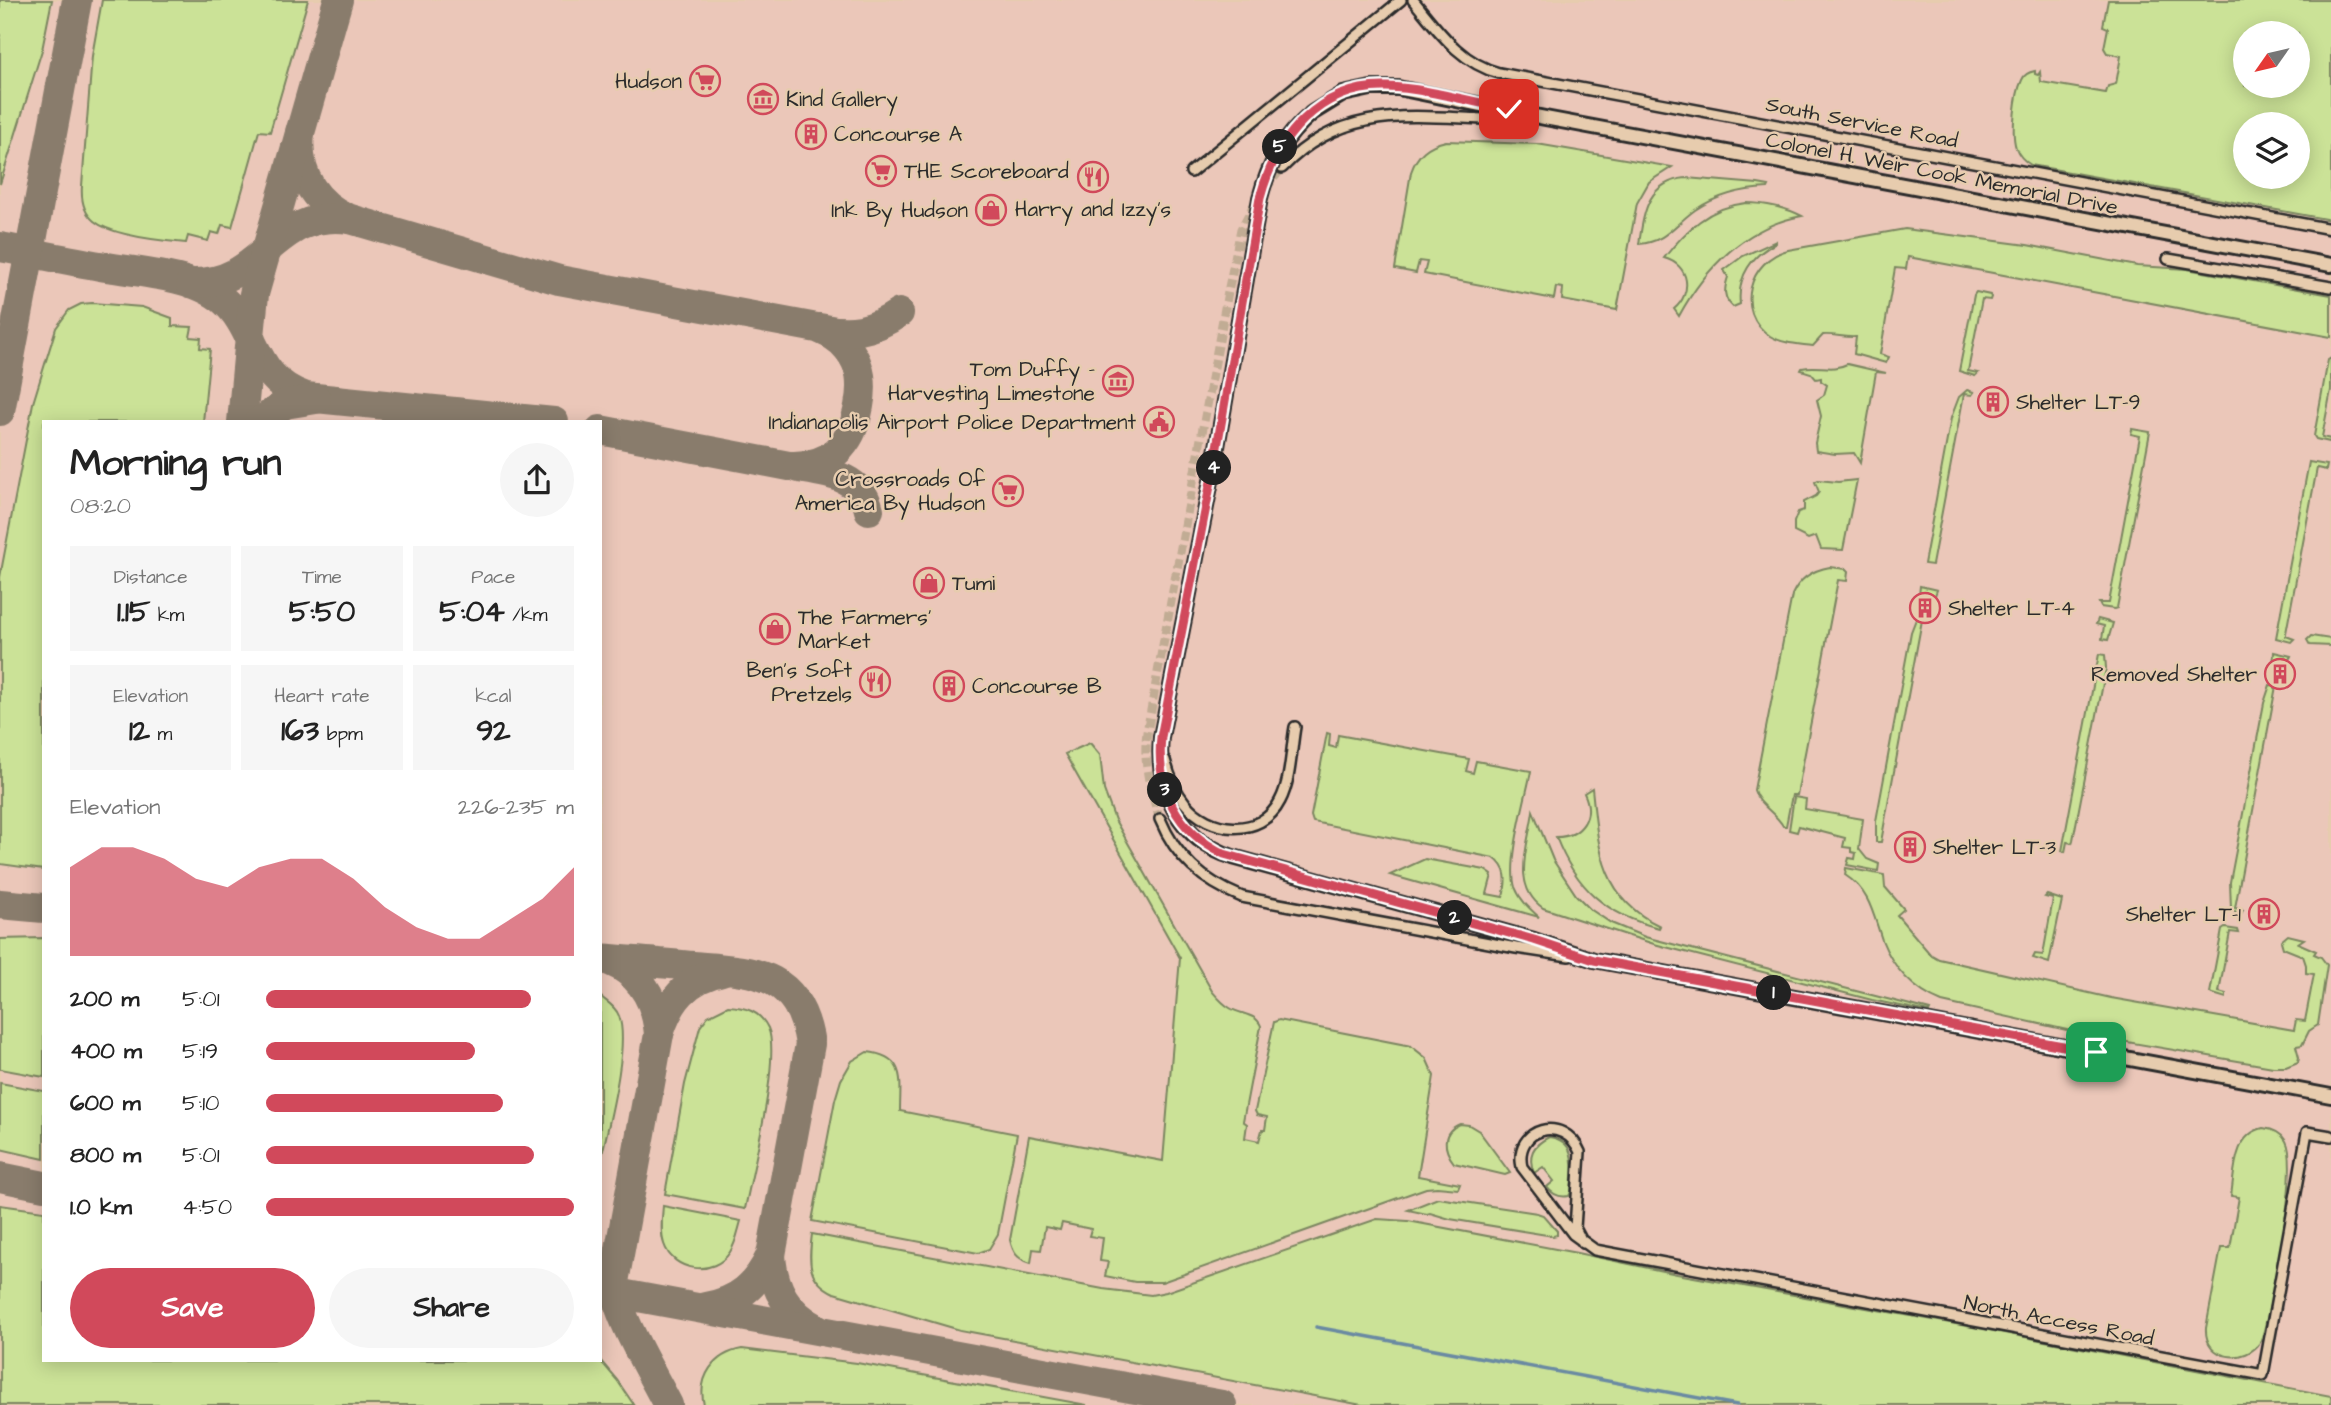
<!DOCTYPE html>
<html lang="en">
<head>
<meta charset="utf-8">
<style>
  body { margin:0; font-family:"Architects Daughter",sans-serif; background:#f6f6f6; color:#222; height:100vh; display:flex; flex-direction:column; font-size:26px; white-space:nowrap }
  * { box-sizing:border-box; margin:0 }
  p { font-size:23px; color:#767676 }
  .icon { flex:none; width:38px; height:38px; fill:none; stroke:currentColor; stroke-width:2; stroke-linecap:round; stroke-linejoin:round }
  .map { position:relative; flex:1; overflow:hidden }
  .details { position:absolute; left:42px; top:420px; width:560px; height:942px; display:flex; flex-direction:column; background:#fff; border-radius:0px; box-shadow:0 4px 18px #0003 }
  .details>* { flex:none }
  .needle { width:46px; rotate:236deg }
  .buttons { position:absolute; left:2233px; top:21px; display:grid; gap:14px }
  .buttons a { display:grid; place-items:center; width:77px; height:77px; border-radius:50%; background:#fff; box-shadow:0 4px 18px #0003; font-size:35px }
  .pin { position:absolute; display:grid; place-items:center; width:60px; height:60px; color:#fff; margin:-30px; border-radius:14px; box-shadow:0 4px 10px #0006 }
  .km { position:absolute; width:35px; height:35px; margin:-18px; border-radius:50%; background:#222; color:#fff; font-size:19px; line-height:35px; text-align:center }
  .round { display:grid; place-items:center; flex:none; width:74px; height:74px; border-radius:37px; background:#f6f6f6 }
  .summary { display:flex; align-items:center; justify-content:space-between; height:119px; padding:0 28px }
  h1 { font-size:38px; font-weight:700; line-height:52px }
  .stats { display:grid; grid-template-columns:repeat(3,1fr); gap:10px; height:119px; padding:7px 28px }
  .stats div { display:grid; align-content:center; border-radius:0px; background:#f6f6f6; text-align:center }
  .stats b { font-size:30px; font-weight:700 }
  .stats small { font-size:19px; font-weight:400 }
  .stats p { font-size:19px }
  .chart { height:196px; padding:14px 28px }
  .chart p { display:flex; justify-content:space-between }
  .chart svg { width:100%; height:126px; margin-top:7px; fill:#d1495b; opacity:.7 }
  .primary-button { display:flex; gap:14px; margin-top:auto; padding:14px 28px }
  .primary-button a { flex:1; height:80px; border-radius:42px; background:#d1495b; color:#fff; font-size:28px; font-weight:700; line-height:80px; text-align:center }
  .primary-button a+a { background:#f6f6f6; color:#222 }
  ul { padding:0 28px; list-style:none; font-size:23px }
  li { display:grid; grid-template-columns:112px 84px 1fr; align-items:center; height:52px }
  li i { height:18px; border-radius:9px; background:#d1495b }
  .map>svg:first-child { display:block }
  .built { fill:#ebc7b9; fill-rule:evenodd }
  .green { fill:#cbe297; stroke:#7b8661; stroke-width:2; fill-rule:evenodd }
  .lines { fill:none; stroke-linecap:round; stroke-linejoin:round }
  .stream { stroke:#6a8aa2; stroke-width:3.5 }
  .taxiway { stroke:#897c6c; stroke-width:30 }
  .street-tunnel { stroke:#c1ac94; stroke-width:9; stroke-dasharray:9 4.5; stroke-linecap:butt }
  .street-casing { stroke:#2b2b2b; stroke-width:14 }
  .secondary-casing { stroke:#2b2b2b; stroke-width:18 }
  .street { stroke:#e7ccae; stroke-width:9 }
  .secondary { stroke:#e7ccae; stroke-width:12 }
  .secondary-bridge-casing { stroke:#2b2b2b; stroke-width:18; stroke-linecap:butt }
  .secondary-bridge { stroke:#e7ccae; stroke-width:12 }
  .route-casing { stroke:#fff; stroke-width:14 }
  .route { stroke:#d1495b; stroke-width:9 }
  .labels { text-anchor:middle; stroke-width:5; stroke-linejoin:round; paint-order:stroke }
  .poi-label { font-size:21px; fill:#2b2b2b; stroke:#e7ccae; text-anchor:start }
  .street-label { font-size:21px; fill:#2b2b2b; stroke:#e7ccae }
</style>
</head>
<body>
<div class="map">
<svg width="2331" height="1405" viewBox="0 0 2331 1405">
  <rect width="100%" height="100%" fill="#e7ccae"/>
  <filter id="ink" filterUnits="userSpaceOnUse"><feTurbulence type="fractalNoise" baseFrequency=".0143" numOctaves="2"/><feDisplacementMap in="SourceGraphic" scale="14" xChannelSelector="R" yChannelSelector="G"/><feConvolveMatrix kernelMatrix="1 2 1 2 8 2 1 2 1" color-interpolation-filters="sRGB"/></filter>
  <g filter="url(#ink)">
    <path class="built" d="M0 0H2331V1405H0ZM2245 33H2298V86H2245ZM2245 124H2298V177H2245ZM44 422H600V1360H44Z"/>
    <g class="green">
      <polygon points="0,0 52,0 42,50 0,184"/>
      <path d="M102 0H308L270 132 259 131 232 227 222 225 219 234 211 232 208 241 188 236 186 243C163 241 112 236 94 221 83 212 81 199 82 186L92 56Z"/>
      <path d="M2108 0H2331V220L2031 165C2024 161 2019 156 2016 148 2011 134 2015 94 2022 80 2024 74 2029 72 2035 71V74L2038 75 2040 72 2041 82 2106 93 2108 86 2116 84 2121 56 2107 53 2104 48 2108 28 2103 26ZM2298 33V86H2245V33ZM2298 124V177H2245V124Z"/>
      <path d="M1446 141 1537 144 1672 167 1649 182 1637 203 1617 310 1562 300 1563 288 1556 287 1554 299 1424 274 1427 262 1419 261 1416 273 1395 269 1411 172C1417 154 1428 145 1446 141Z"/>
      <path d="M1686 178 1758 184 1769 186 1768 188C1742 189 1717 195 1695 210 1674 225 1666 242 1639 244 1644 212 1647 182 1686 178Z"/>
      <path d="M1746 203C1765 203 1787 208 1802 216 1746 226 1705 268 1679 316L1674 309C1693 293 1690 265 1664 258 1686 230 1709 207 1746 203Z"/>
      <path d="M1905 229 2027 245 2137 266 2187 269 2331 295V337L1908 257 1906 269 1895 268 1880 354 1889 357 1886 363 1854 354 1856 337C1844 338 1835 334 1823 335L1813 346C1799 344 1783 344 1770 336 1734 312 1749 260 1788 250Z"/>
      <path d="M1776 241V243C1752 255 1737 276 1740 304L1733 307C1723 298 1724 289 1728 277L1724 270 1743 256Z"/>
      <polygon points="1976,292 1990,295 1991,297 1990,300 1982,299 1968,371 1978,373 1975,376 1959,371 1974,295"/>
      <polygon points="92,303 142,307 172,318 172,326 192,327 190,337 201,338 200,348 210,349 203,422 44,422 44,870 0,864 0,577 33,403 56,328 69,310 81,304"/>
      <polygon points="2331,358 2331,390 2322,437 2331,439 2330,442 2316,439 2314,436 2328,360"/>
      <path d="M1847 364 1886 373 1876 372 1860 463 1854 453 1835 454 1816 451 1815 443 1821 416 1817 400 1824 395 1827 385 1821 381V378L1816 379 1811 373 1801 370 1802 368C1818 364 1832 372 1847 364Z"/>
      <polygon points="1967,390 1974,392 1972,395 1964,394 1932,565 1924,564 1951,418 1959,397"/>
      <polygon points="2132,429 2150,432 2117,608 2114,609 2101,607 2099,603 2109,603 2140,436 2131,434"/>
      <polygon points="2309,462 2327,465 2326,470 2317,468 2286,633 2286,636 2294,639 2291,642 2276,638"/>
      <polygon points="1818,480 1838,482 1857,480 1843,550 1821,549 1816,536 1808,539 1794,532 1794,522 1798,512 1804,510 1804,502 1816,496 1819,492 1815,482"/>
      <path d="M1830 567 1846 569 1848 571 1847 581 1838 580 1797 795H1792L1786 826H1783C1775 812 1758 805 1754 790L1792 595C1799 579 1812 570 1830 567Z"/>
      <polygon points="1920,586 1937,590 1934,598 1927,597 1926,606 1918,605"/>
      <polygon points="1916,619 1922,620 1881,842 1876,842 1876,821 1911,632"/>
      <polygon points="2098,619 2113,623 2108,640 2102,639 2104,626 2096,624"/>
      <polygon points="2311,636 2331,639 2331,646 2310,645 2307,640"/>
      <polygon points="2274,652 2291,656 2289,660 2282,658 2279,671 2273,670"/>
      <polygon points="2099,654 2105,655 2106,668 2073,840 2072,843 2067,842 2065,852 2062,851"/>
      <polygon points="2270,685 2276,686 2235,908 2243,910 2240,916 2231,909 2230,882 2264,703"/>
      <path d="M1327 733 1330 734 1329 746 1336 748 1338 735 1469 759 1466 771 1473 773 1476 761 1531 771C1526 798 1507 862 1515 887 1520 900 1529 908 1539 917L1390 875 1425 859 1485 870 1492 875 1487 894 1503 897C1507 881 1508 868 1494 858L1313 822 1311 816Z"/>
      <path d="M1090 743 1100 755 1104 790 1115 820 1212 991C1218 998 1223 1004 1230 1008 1241 1015 1256 1013 1261 1026L1243 1121 1247 1124 1245 1138 1259 1141 1262 1130H1265L1267 1117 1257 1115 1255 1111 1274 1022 1279 1020 1411 1046 1426 1058 1434 1076 1418 1176 1460 1184 1458 1189 1437 1187 1426 1188 1162 1282H1135L1105 1276 1108 1262 1100 1261 1103 1238 1089 1236 1091 1229 1062 1223 1060 1230 1045 1227 1041 1250 1033 1249 1031 1263C1017 1259 1013 1253 1010 1240L1029 1136 1163 1161 1180 958 1065 754Z"/>
      <path d="M1592 788C1598 845 1600 898 1660 926L1659 928C1606 915 1576 888 1556 837 1582 837 1595 816 1584 793Z"/>
      <polygon points="1794,797 1806,799 1805,809 1863,819 1859,849 1867,859 1879,864 1878,871 1847,865 1849,858 1855,859 1856,853 1851,852 1851,848 1843,847 1845,838 1799,826 1797,832 1789,830"/>
      <path d="M1533 811 1553 860 1576 895 1590 909 1611 923 1645 937 1930 1010 1929 1012 1872 1000 1654 944 1543 908C1510 885 1529 844 1533 811Z"/>
      <path d="M1846 868 1884 875 1885 887 1904 909 1897 915 1930 954 1939 959 2111 998 2294 1030 2296 1020 2305 1021 2314 974 2306 973V965L2303 956 2283 948 2281 941 2288 935 2304 939 2298 943 2316 951 2314 954 2321 957 2327 965 2318 1025 2309 1031 2302 1045 2296 1046 2299 1057 2298 1062 2286 1067H2273L2121 1041V1036L2108 1033 2107 1039 1942 1002C1914 991 1893 968 1882 940 1873 914 1870 891 1845 875Z"/>
      <polygon points="2047,895 2062,900 2049,963 2033,958 2035,954 2043,955 2053,899 2045,897"/>
      <polygon points="2225,928 2238,930 2239,933 2230,932 2219,992 2226,994 2226,998 2210,993 2222,930"/>
      <polygon points="44,938 44,1077 0,1069 0,939"/>
      <path d="M600 996C607 1002 616 1007 619 1016 630 1047 607 1130 600 1164Z"/>
      <path d="M728 1006C745 1007 760 1011 768 1028 781 1057 752 1173 745 1209L665 1194 685 1084 700 1027 708 1016Z"/>
      <path d="M867 1052C907 1056 900 1081 900 1111L1017 1134 998 1234 989 1249 978 1253 812 1221 835 1100 841 1080 852 1061Z"/>
      <polygon points="0,1083 44,1091 44,1159 0,1149"/>
      <path d="M1460 1124 1469 1125 1479 1131 1510 1173 1505 1175 1454 1163C1443 1149 1441 1132 1460 1124Z"/>
      <path d="M2263 1128C2272 1129 2281 1132 2286 1141 2300 1167 2271 1309 2261 1341 2247 1365 2204 1361 2206 1328L2221 1248H2230L2239 1197 2231 1196C2235 1171 2233 1135 2263 1128Z"/>
      <path d="M1549 1137C1579 1141 1572 1169 1571 1192L1569 1196C1559 1198 1552 1194 1547 1187L1554 1181 1543 1167 1534 1173C1527 1155 1533 1145 1549 1137Z"/>
      <polygon points="1438,1198 1537,1213 1543,1215 1557,1231 1557,1235 1553,1236 1450,1219 1430,1213 1427,1214 1408,1210"/>
      <polygon points="0,1205 44,1211 44,1360 600,1360 617,1380 634,1405 0,1405"/>
      <path d="M663 1206 741 1221C738 1231 736 1243 730 1252 714 1277 673 1272 664 1244 660 1232 662 1218 663 1206Z"/>
      <path d="M1377 1219 1408 1221 1577 1253 1677 1274 1978 1328 2331 1396V1405H1362L960 1330 834 1293C806 1280 809 1260 812 1234L1103 1289 1151 1295 1166 1292Z"/>
      <path d="M742 1349 857 1363 1087 1405H704C697 1377 714 1354 742 1349Z"/>
    </g>
    <g class="lines">
      <polyline class="stream" points="1316,1327 1737,1405"/>
      <g class="taxiway">
        <path d="M300 132C296 170 311 201 347 218L559 280 817 328C829 333 840 338 848 349 862 366 863 385 859 406 852 445 830 468 789 466L600 430"/>
        <path d="M0 247C33 253 66 260 100 266 136 272 193 275 222 299 259 330 250 378 306 397L554 422"/>
        <path d="M191 283C265 286 271 208 350 219"/>
        <path d="M820 328C850 335 873 331 899 313"/>
        <polyline points="0,411 77,0"/>
        <polyline points="242,422 254,294 338,0"/>
        <polyline points="259,422 285,404 316,399"/>
        <path d="M799 468C829 473 861 476 869 510"/>
        <polyline points="0,904 44,908"/>
        <path d="M600 958C631 961 662 963 693 966 754 971 799 971 810 1044L771 1255C757 1285 738 1302 705 1307"/>
        <path d="M610 961C642 974 656 1001 659 1034"/>
        <polyline points="0,1177 44,1186"/>
        <path d="M771 1255C773 1289 787 1312 816 1328"/>
        <polyline points="600,1290 1222,1405"/>
        <path d="M668 1405C653 1375 615 1313 614 1282L659 1034C669 1001 687 978 722 971"/>
      </g>
      <path class="street-tunnel" d="M1160 819C1150 790 1143 763 1147 732L1227 297 1241 229 1257 199 1282 168"/>
      <g class="street-casing">
        <g id="street">
          <path d="M1413 0C1438 30 1460 63 1499 73L2331 229"/>
          <path d="M1282 168C1354 92 1441 124 1533 119"/>
          <polyline points="1191,172 1401,0"/>
          <polyline points="2168,259 2331,287"/>
          <path d="M1165 760C1169 775 1175 791 1185 803 1208 833 1261 839 1280 801 1291 780 1291 750 1295 727"/>
          <path d="M1160 819C1176 858 1203 881 1242 897L1516 948 1569 956"/>
          <path d="M1583 1243 1575 1228 1580 1152C1564 1114 1513 1128 1522 1167L1573 1234 1595 1250 2263 1375 2307 1132 2331 1136"/>
        </g>
      </g>
      <g class="secondary-casing">
        <g id="secondary">
          <polyline points="1312,113 1343,94 1371,88 1398,88 1545,118 2331,265"/>
          <path d="M1161 737C1156 790 1179 840 1233 857L1534 940 1594 960 2331 1096"/>
        </g>
      </g>
      <use href="#street" class="street"/>
      <use href="#secondary" class="secondary"/>
      <g class="secondary-bridge-casing">
        <path id="secondary-bridge" d="M1161 737 1212 476 1260 198C1269 163 1284 137 1312 113"/>
      </g>
      <use href="#secondary-bridge" class="secondary-bridge"/>
    </g>
  </g>
  <g class="lines" filter="url(#ink)">
    <g class="route-casing">
      <path id="route" d="M1509 109C1470 102 1426 88 1387 87 1319 85 1276 138 1260 198L1212 476 1161 737C1156 789 1176 831 1224 854L1534 940 1594 960 2096 1052"/>
    </g>
    <use href="#route" class="route"/>
  </g>
  <defs>
    <g id="supermarket-ring" transform="scale(1.575)"><circle r="9.5" fill="#e7ccae" stroke="#d1495b" stroke-width="1.5"/><path d="M-6-5.5h2.5l.6 2H6L4.5 2H-2.5L-4.4-4H-6ZM-1.5 3.2a1.3 1.3 0 1 0 .1 0ZM3 3.2a1.3 1.3 0 1 0 .1 0Z" fill="#d1495b"/></g>
    <g id="museum-ring" transform="scale(1.575)"><circle r="9.5" fill="#e7ccae" stroke="#d1495b" stroke-width="1.5"/><path d="M0-6L6-3V-2H-6V-3ZM-5-1h2V3h-2ZM-1-1h2V3h-2ZM3-1h2V3H3ZM-6 4H6V6H-6Z" fill="#d1495b"/></g>
    <g id="building-ring" transform="scale(1.575)"><circle r="9.5" fill="#e7ccae" stroke="#d1495b" stroke-width="1.5"/><path d="M-4-6H4V6H1V3H-1V6H-4ZM-2.5-4.3h1.7v1.8h-1.7ZM.8-4.3h1.7v1.8H.8ZM-2.5-1h1.7V.8h-1.7ZM.8-1h1.7V.8H.8Z" fill="#d1495b"/></g>
    <g id="restaurant-ring" transform="scale(1.575)"><circle r="9.5" fill="#e7ccae" stroke="#d1495b" stroke-width="1.5"/><path d="M-5-6h1v4h1v-4h1v4h1v-4h1v5L-1.5 .5V6h-2V.5L-5-1ZM5-6V6H3V1.5H1.5Q1.5-4 5-6Z" fill="#d1495b"/></g>
    <g id="shop-ring" transform="scale(1.575)"><circle r="9.5" fill="#e7ccae" stroke="#d1495b" stroke-width="1.5"/><path d="M-5-2.5h2.3a2.7 3.5 0 0 1 5.4 0H5L5.5 6h-11ZM-1.5-2.5h3a1.5 2.3 0 0 0-3 0Z" fill="#d1495b"/></g>
    <g id="civic-ring" transform="scale(1.575)"><circle r="9.5" fill="#e7ccae" stroke="#d1495b" stroke-width="1.5"/><path d="M-.6-6.5H3V-4.5H.6V-3L4-1V1h2V6H-6V1h2V-1L-.6-3ZM-1.2 2.5V6h2.4V2.5Z" fill="#d1495b"/></g>
  </defs>
  <g fill-rule="evenodd">
    <use href="#supermarket-ring" x="705" y="81"/>
    <use href="#museum-ring" x="763" y="99"/>
    <use href="#building-ring" x="811" y="134"/>
    <use href="#supermarket-ring" x="881" y="171"/>
    <use href="#restaurant-ring" x="1093" y="177"/>
    <use href="#shop-ring" x="991" y="210"/>
    <use href="#museum-ring" x="1118" y="381"/>
    <use href="#building-ring" x="1993" y="402"/>
    <use href="#civic-ring" x="1159" y="422"/>
    <use href="#supermarket-ring" x="1008" y="491"/>
    <use href="#shop-ring" x="929" y="583"/>
    <use href="#building-ring" x="1925" y="608"/>
    <use href="#shop-ring" x="775" y="629"/>
    <use href="#building-ring" x="2280" y="674"/>
    <use href="#restaurant-ring" x="875" y="682"/>
    <use href="#building-ring" x="949" y="686"/>
    <use href="#building-ring" x="1910" y="847"/>
    <use href="#building-ring" x="2264" y="914"/>
  </g>
  <g class="labels">
    <g class="poi-label">
      <text x="682" y="88" text-anchor="end">Hudson</text>
      <text x="786" y="106">Kind Gallery</text>
      <text x="834" y="141">Concourse A</text>
      <text x="904" y="178">THE Scoreboard</text>
      <text x="1093" y="216" text-anchor="middle">Harry and Izzy's</text>
      <text x="968" y="217" text-anchor="end">Ink By Hudson</text>
      <text x="1095" y="376" text-anchor="end">Tom Duffy -<tspan x="1095" dy="24">Harvesting Limestone</tspan></text>
      <text x="2016" y="409">Shelter LT-9</text>
      <text x="1136" y="429" text-anchor="end">Indianapolis Airport Police Department</text>
      <text x="985" y="486" text-anchor="end">Crossroads Of<tspan x="985" dy="24">America By Hudson</tspan></text>
      <text x="952" y="590">Tumi</text>
      <text x="1948" y="615">Shelter LT-4</text>
      <text x="798" y="624">The Farmers'<tspan x="798" dy="24">Market</tspan></text>
      <text x="852" y="677" text-anchor="end">Ben's Soft<tspan x="852" dy="24">Pretzels</tspan></text>
      <text x="2257" y="681" text-anchor="end">Removed Shelter</text>
      <text x="972" y="693">Concourse B</text>
      <text x="1933" y="854">Shelter LT-3</text>
      <text x="2241" y="921" text-anchor="end">Shelter LT-1</text>
    </g>
    <g class="street-label">
      <text transform="translate(1862 122) rotate(11)" y="7">South Service Road</text>
      <text transform="translate(1942 173) rotate(11)" y="7">Colonel H. Weir Cook Memorial Drive</text>
      <text transform="translate(2059 1320) rotate(11)" y="7">North Access Road</text>
    </g>
  </g>
</svg>
<div class="buttons">
<a><svg class="needle" viewBox="-14 -14 28 28"><path d="M0-13l5 13h-10z" fill="#e53935"/><path d="M0 13l5-13h-10z" fill="#767676"/></svg></a>
<a><svg class="icon" aria-label="layers" viewBox="0 0 24 24"><path d="M12 4l9 5-9 5-9-5zM3 14l9 5 9-5"/></svg></a>
</div>
<div class="pin" style="left:2096px;top:1052px;background:#1e9e55"><svg class="icon" aria-label="arrive" viewBox="0 0 24 24"><path d="M6 21V4h12l-3 4 3 4H6"/></svg></div>
<div class="pin" style="left:1509px;top:109px;background:#d93025"><svg class="icon" aria-label="check" viewBox="0 0 24 24"><path d="M5 12l5 5 9-10"/></svg></div>
<b class="km" style="left:1774px;top:993px">1</b>
<b class="km" style="left:1455px;top:918px">2</b>
<b class="km" style="left:1165px;top:790px">3</b>
<b class="km" style="left:1214px;top:468px">4</b>
<b class="km" style="left:1280px;top:147px">5</b>
<section class="details">
<div class="summary"><div><h1>Morning run</h1><p>08:20</p></div><a class="round"><svg class="icon" aria-label="share" viewBox="0 0 24 24"><path d="M12 15V3M7 8l5-5 5 5M5 13v7h14v-7"/></svg></a></div>
<div class="stats">
<div><p>Distance</p><b>1.15<small> km</small></b></div>
<div><p>Time</p><b>5:50</b></div>
<div><p>Pace</p><b>5:04<small> /km</small></b></div>
</div>
<div class="stats">
<div><p>Elevation</p><b>12<small> m</small></b></div>
<div><p>Heart rate</p><b>163<small> bpm</small></b></div>
<div><p>kcal</p><b>92</b></div>
</div>
<div class="chart"><p><span>Elevation</span>226–235 m</p>
<svg viewBox="0 0 160 44" preserveAspectRatio="none"><path d="M0 44V13L10 6L20 6L30 10L40 17L50 20L60 13L70 10L80 10L90 17L100 27L110 34L120 38L130 38L140 31L150 24L160 13V44z"/></svg>
</div>
<ul>
<li><b>200 m</b>5:01<i style="width:86%"></i></li>
<li><b>400 m</b>5:19<i style="width:68%"></i></li>
<li><b>600 m</b>5:10<i style="width:77%"></i></li>
<li><b>800 m</b>5:01<i style="width:87%"></i></li>
<li><b>1.0 km</b>4:50<i style="width:100%"></i></li>
</ul>
<div class="primary-button"><a>Save</a><a>Share</a></div>
</section>
</div>
</body>
</html>
